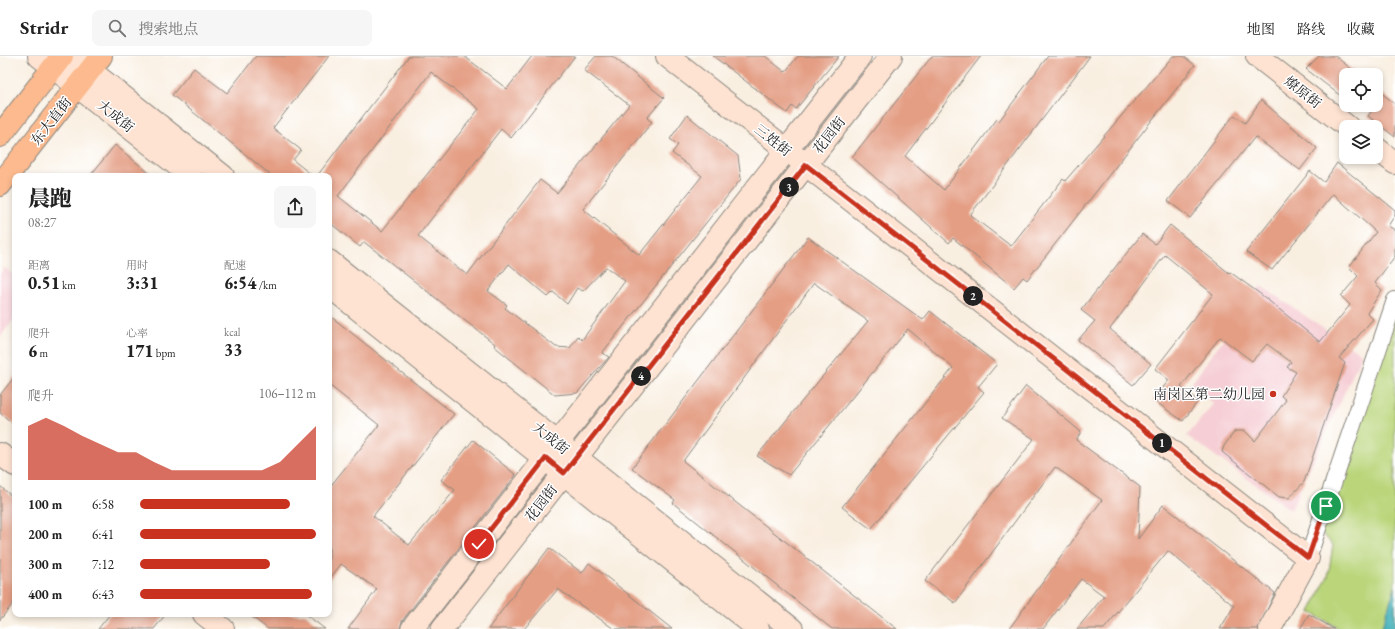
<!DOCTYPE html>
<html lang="zh">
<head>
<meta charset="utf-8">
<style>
  body { margin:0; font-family:"EB Garamond","Noto Serif SC",serif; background:#f6f6f6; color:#222; height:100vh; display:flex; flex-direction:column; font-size:15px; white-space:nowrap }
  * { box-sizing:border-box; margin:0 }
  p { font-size:13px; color:#767676 }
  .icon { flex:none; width:22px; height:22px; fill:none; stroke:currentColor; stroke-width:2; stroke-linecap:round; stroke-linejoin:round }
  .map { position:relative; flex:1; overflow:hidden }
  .panel { position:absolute; left:12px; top:117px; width:320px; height:444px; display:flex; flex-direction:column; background:#fff; border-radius:8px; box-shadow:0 2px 6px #0003 }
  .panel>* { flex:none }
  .fabs { position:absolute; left:1339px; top:12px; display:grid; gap:8px }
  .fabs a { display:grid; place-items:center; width:44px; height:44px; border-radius:8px; background:#fff; box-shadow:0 2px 6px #0003; font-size:20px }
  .pin { position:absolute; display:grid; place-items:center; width:34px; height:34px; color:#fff; margin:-17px; border:2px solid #fff; border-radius:50%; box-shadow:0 1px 4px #0007 }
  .km { position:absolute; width:20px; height:20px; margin:-10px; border-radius:50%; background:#222; color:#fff; font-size:11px; line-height:20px; text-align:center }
  .round { display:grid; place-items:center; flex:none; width:42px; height:42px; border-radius:8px; background:#f6f6f6 }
  .head { display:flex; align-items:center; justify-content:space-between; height:68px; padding:0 16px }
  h1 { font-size:22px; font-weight:800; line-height:30px }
  .stats { display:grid; grid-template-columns:repeat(3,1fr); gap:6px; height:68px; padding:4px 16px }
  .stats div { display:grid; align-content:center }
  .stats b { font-size:17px; font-weight:800 }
  .stats small { font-size:11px; font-weight:400 }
  .stats p { font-size:11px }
  .chart { height:112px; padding:8px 16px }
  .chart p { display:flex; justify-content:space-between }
  .chart svg { width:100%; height:72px; margin-top:4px; fill:#c8321e; opacity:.7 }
  ul { padding:0 16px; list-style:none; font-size:13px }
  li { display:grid; grid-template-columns:64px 48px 1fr; align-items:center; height:30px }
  li i { height:10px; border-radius:5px; background:#c8321e }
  header { display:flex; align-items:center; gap:24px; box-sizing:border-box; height:56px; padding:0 20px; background:#fff; border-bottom:1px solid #e0e0e0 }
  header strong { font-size:19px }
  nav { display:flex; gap:22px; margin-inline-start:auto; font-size:14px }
  .search { width:280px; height:36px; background:#f6f6f6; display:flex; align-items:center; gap:10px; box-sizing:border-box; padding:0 14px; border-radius:8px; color:#767676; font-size:15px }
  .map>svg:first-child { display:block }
  .built { fill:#f6cfd6 }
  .green { fill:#bad57a; stroke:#6b784b }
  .water { fill:#3fafb8; stroke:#2e666a }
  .building { fill:#e49e84; fill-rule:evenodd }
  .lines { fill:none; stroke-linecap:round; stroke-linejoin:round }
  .street-casing { stroke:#8a867e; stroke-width:18 }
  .secondary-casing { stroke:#8a867e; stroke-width:24 }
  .primary-casing { stroke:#8a867e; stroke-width:24 }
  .street { stroke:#fff; stroke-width:16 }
  .secondary { stroke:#fee3d2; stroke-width:22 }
  .primary { stroke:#fcba8e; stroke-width:22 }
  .route-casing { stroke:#fff; stroke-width:8 }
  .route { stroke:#c8321e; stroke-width:5 }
  .poi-dot { fill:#c8321e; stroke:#fff; stroke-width:1.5 }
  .labels { text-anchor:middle; stroke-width:3; stroke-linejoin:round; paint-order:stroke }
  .street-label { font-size:14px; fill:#1c1c1c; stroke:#fff }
  .poi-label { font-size:14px; fill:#1c1c1c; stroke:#fff; text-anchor:end }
</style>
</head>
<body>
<header>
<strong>Stridr</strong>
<div class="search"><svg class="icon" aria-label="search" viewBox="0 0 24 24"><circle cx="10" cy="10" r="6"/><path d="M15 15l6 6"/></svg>搜索地点</div>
<nav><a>地图</a><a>路线</a><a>收藏</a></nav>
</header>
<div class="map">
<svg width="1395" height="573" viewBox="0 0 1395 573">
  <rect width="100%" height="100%" fill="#fff"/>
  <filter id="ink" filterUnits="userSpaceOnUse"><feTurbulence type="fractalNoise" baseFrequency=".025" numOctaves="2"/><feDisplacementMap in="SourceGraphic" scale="8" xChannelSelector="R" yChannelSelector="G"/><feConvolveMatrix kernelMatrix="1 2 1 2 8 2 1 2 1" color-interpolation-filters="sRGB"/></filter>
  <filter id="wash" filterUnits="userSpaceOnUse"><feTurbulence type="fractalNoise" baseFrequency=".012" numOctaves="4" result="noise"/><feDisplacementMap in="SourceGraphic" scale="16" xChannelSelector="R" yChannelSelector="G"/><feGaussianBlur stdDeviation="0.9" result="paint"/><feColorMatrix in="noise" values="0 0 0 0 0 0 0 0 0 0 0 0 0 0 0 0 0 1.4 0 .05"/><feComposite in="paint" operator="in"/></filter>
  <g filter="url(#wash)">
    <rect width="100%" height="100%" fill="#f9efe1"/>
    <g class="built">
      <polygon points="5,212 15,221 15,262 0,281 0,218"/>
      <polygon points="1261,230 1362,298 1291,454 1187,380 1213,348 1191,328"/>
    </g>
    <polygon class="green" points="1395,252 1395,573 1340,573 1310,556 1328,520 1333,489 1310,464"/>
    <polygon class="water" points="1395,531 1395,573 1381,573"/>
    <g id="blocks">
      <g class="building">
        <polygon points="256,0 329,0 273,72 301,94 293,104 313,120 272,120 172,39 194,12 227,37"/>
        <path d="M409 0H464L507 33 532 0H575L511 82 501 73 418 180 467 219 540 124 557 137 629 49 584 14 596 0H612L664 42 647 62 652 66 583 153 639 199 702 120 672 97 678 89 670 83 687 59 738 100 741 123 602 297 609 301 577 337 555 339 494 290 495 288 364 186 360 191 329 166V120H317ZM431 16 479 53 382 175 338 140ZM509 208 548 241 553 236 567 248 577 232 583 235 606 211 625 225 582 284 578 280 570 292 556 291 505 252 507 249 488 235Z"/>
        <polygon points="713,0 765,0 785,16 798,0 839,0 796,53 792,50 787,57"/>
        <polygon points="932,0 981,0 905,100 944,134 997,63 999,65 1048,0 1090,0 970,159 1011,190 1063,123 1065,125 1173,0 1183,0 1195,9 1027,224 1023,221 1014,232 953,182 949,187 852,101"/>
        <polygon points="1319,0 1335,0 1359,19 1346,19 1346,44 1306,13"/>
        <polygon points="1383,38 1395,48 1395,81 1368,60"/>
        <polygon points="1261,44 1317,92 1300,114 1255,81 1190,162 1168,145 1234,59 1245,67"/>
        <polygon points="115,89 153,120 90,120"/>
        <polygon points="1337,107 1395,154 1395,159 1388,170 1395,174 1395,200 1375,227 1382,234 1367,257 1373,263 1339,302 1345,307 1304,426 1289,442 1279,441 1222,396 1224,390 1235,375 1245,375 1255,385 1286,344 1281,340 1296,316 1287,311 1291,306 1267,288 1252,305 1220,281 1181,331 1198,345 1183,365 1153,344 1169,324 1155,313 1213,238 1165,199 1110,273 1151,308 1133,329 1078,284 1095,265 1081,254 1142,178 1155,188 1170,169 1229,217 1230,216 1259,237 1320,286 1350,249 1341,240 1358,220 1349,211 1376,176 1333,138 1272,214 1246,196 1310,115 1324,126"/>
        <polygon points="808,181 923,264 930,255 997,308 978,331 984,336 871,473 842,451 953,312 908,273 789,419 757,400 868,265 814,227 683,405 897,573 832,573 673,447 675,444 632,412"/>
        <polygon points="329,259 454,358 373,460 409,489 455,434 441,424 473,384 516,419 402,565 400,573 348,573 377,533 341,508 329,524 329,432 379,369 329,329"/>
        <polygon points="15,320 15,369 0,357 0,339"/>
        <polygon points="1026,330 1081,376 1076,384 1140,431 1138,483 1163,449 1275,537 1258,573 1220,573 1234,550 1168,495 1104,573 1077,573 1104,540 1081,523 1043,573 1009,573 1102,444 1055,411 955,547 925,525 1034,383 1002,362"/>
        <polygon points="0,430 15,443 15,545 0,564"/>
        <polygon points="549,492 582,517 589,507 672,573 614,573 558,533 524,573 488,573"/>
        <polygon points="110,558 166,558 154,573 98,573"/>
        <polygon points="248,558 305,558 325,573 268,573"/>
        <polygon points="1309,558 1334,573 1300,573"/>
      </g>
    </g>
  </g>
  <g filter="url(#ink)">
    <use href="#blocks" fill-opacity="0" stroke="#8a867e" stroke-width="1"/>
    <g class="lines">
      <g class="street-casing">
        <polyline id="street" points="1308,502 1395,244"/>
      </g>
      <g class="secondary-casing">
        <g id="secondary">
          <polyline points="39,0 191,120"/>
          <polyline points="72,0 223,120"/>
          <polyline points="667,0 1308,502 1270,573"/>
          <polyline points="1257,0 1348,71"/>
          <polyline points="1376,92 1395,107"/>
          <polyline points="329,205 792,573"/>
          <polyline points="329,230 758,573"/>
          <polyline points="0,398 15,409"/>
          <polyline points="204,558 223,573"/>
          <polyline points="412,573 860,0"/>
          <polyline points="442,573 891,0"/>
        </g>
      </g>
      <g class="primary-casing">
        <g id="primary">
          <polyline points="0,80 62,0"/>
          <polyline points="0,129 101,0"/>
        </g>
      </g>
      <use href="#street" class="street"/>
      <use href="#secondary" class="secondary"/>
      <use href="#primary" class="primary"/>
    </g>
  </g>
  <g class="lines" filter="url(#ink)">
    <g class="route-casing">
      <polyline id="route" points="479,488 546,402 564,417 806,109 1308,502 1326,450"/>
    </g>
    <use href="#route" class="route"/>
  </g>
  <circle class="poi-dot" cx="1273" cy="338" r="4"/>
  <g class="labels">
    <g class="street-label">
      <text transform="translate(1303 36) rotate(38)" y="5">燎原街</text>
      <text transform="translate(116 60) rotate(39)" y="5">大成街</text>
      <text transform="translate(51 65) rotate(-52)" y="5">东大直街</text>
      <text transform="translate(829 79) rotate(-52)" y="5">花园街</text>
      <text transform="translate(773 84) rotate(38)" y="5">三姓街</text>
      <text transform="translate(551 382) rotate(39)" y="5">大成街</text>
      <text transform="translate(541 447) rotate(-52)" y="5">花园街</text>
    </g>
    <g class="poi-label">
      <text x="1265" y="343">南岗区第二幼儿园</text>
    </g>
  </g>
</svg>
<div class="fabs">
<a><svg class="icon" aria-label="locate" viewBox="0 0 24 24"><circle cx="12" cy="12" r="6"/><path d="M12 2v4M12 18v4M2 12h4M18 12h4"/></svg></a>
<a><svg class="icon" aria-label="layers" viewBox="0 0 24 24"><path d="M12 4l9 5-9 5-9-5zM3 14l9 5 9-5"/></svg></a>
</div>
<div class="pin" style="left:1326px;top:450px;background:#1e9e55"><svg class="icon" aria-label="arrive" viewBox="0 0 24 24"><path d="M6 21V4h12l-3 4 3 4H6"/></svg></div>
<div class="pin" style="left:479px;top:488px;background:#d93025"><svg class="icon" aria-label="check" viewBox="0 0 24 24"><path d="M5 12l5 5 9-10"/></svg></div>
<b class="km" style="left:1162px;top:387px">1</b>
<b class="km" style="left:973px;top:240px">2</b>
<b class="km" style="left:789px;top:131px">3</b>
<b class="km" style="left:641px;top:320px">4</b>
<section class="panel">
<div class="head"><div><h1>晨跑</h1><p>08:27</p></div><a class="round"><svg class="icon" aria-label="share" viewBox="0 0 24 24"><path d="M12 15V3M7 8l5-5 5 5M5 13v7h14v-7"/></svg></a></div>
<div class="stats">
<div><p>距离</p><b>0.51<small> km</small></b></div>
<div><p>用时</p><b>3:31</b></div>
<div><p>配速</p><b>6:54<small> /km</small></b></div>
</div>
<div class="stats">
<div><p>爬升</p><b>6<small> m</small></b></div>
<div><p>心率</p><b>171<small> bpm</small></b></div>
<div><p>kcal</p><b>33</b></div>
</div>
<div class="chart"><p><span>爬升</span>106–112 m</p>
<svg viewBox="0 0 160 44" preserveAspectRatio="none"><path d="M0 44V11L10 6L20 11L30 17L40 22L50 27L60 27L70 33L80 38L90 38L100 38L110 38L120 38L130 38L140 33L150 22L160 11V44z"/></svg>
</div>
<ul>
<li><b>100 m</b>6:58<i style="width:85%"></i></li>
<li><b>200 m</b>6:41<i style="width:100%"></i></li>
<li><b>300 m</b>7:12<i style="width:74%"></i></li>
<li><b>400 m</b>6:43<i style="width:98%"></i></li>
</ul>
</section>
</div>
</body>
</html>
